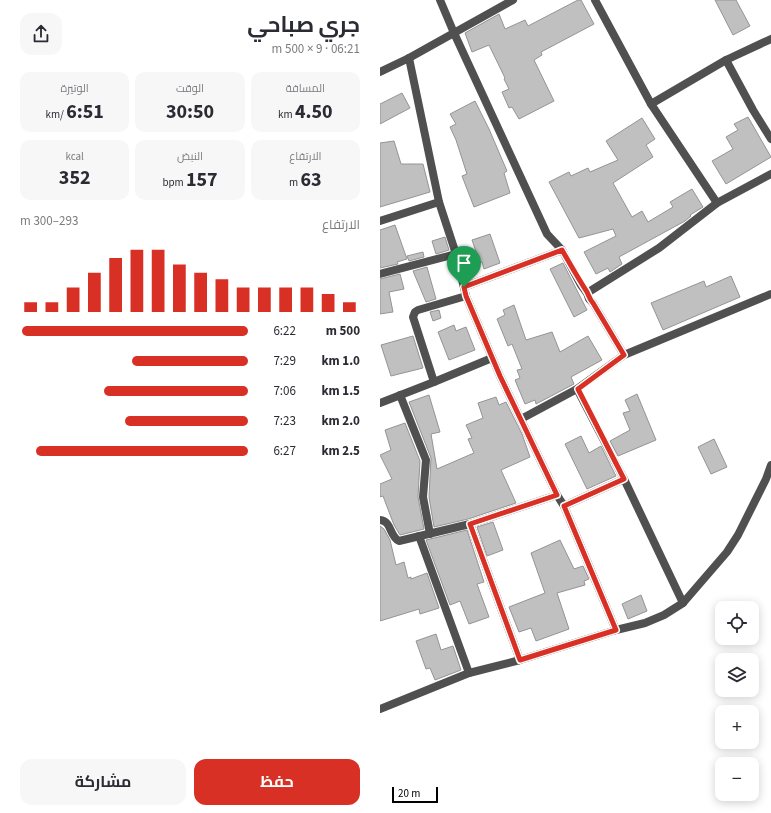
<!DOCTYPE html>
<html lang="ar">
<head>
<meta charset="utf-8">
<style>
  body { margin:0; font-family:"Source Sans 3",Cairo,sans-serif; background:#f7f7f7; color:#2b2b33; direction:rtl; height:100vh; display:flex; flex-direction:column; font-size:15px; white-space:nowrap }
  * { box-sizing:border-box; margin:0 }
  p { font-size:13px; color:#7c7c81 }
  .icon { flex:none; width:22px; height:22px; fill:none; stroke:currentColor; stroke-width:2; stroke-linecap:round; stroke-linejoin:round }
  .map { position:relative; flex:1; overflow:hidden; direction:ltr }
  .sheet { display:flex; flex-direction:column; background:#fff; width:380px }
  .sheet>* { flex:none }
  .tools { position:absolute; left:335px; top:601px; display:grid; gap:8px }
  .tools a { display:grid; place-items:center; width:44px; height:44px; border-radius:8px; background:#fff; box-shadow:0 2px 10px #0003; font-size:20px }
  .scale { position:absolute; left:12px; bottom:10px; width:46px; box-sizing:border-box; padding-left:4px; border:2px solid #000; border-top:0; font-size:11px; line-height:14px; white-space:nowrap; color:#000; -webkit-text-stroke:3px #fff; paint-order:stroke }
  .pin { position:absolute; display:grid; place-items:center; width:34px; height:34px; color:#fff; margin:-41px -17px; border-radius:50% 50% 50% 0; rotate:-45deg; box-shadow:0 0 4px #0007 }
  .pin .icon { rotate:45deg }
  .round { display:grid; place-items:center; flex:none; width:42px; height:42px; border-radius:12px; background:#f7f7f7 }
  .summary { display:flex; align-items:center; justify-content:space-between; height:68px; padding:0 20px }
  h1 { font-size:22px; font-weight:700; line-height:30px }
  .metrics { display:grid; grid-template-columns:repeat(3,1fr); gap:6px; height:68px; padding:4px 20px }
  .metrics div { display:grid; align-content:center; border-radius:10px; background:#f7f7f7; text-align:center }
  .metrics b { font-size:20px; font-weight:700 }
  .metrics small { font-size:11px; font-weight:400 }
  .metrics p { font-size:11px }
  .chart { height:112px; padding:8px 20px }
  .chart p { display:flex; justify-content:space-between }
  .chart svg { width:100%; height:72px; margin-top:4px; stroke:#d93025; stroke-width:6 }
  .primary-button { display:flex; gap:8px; margin-top:auto; padding:8px 20px }
  .primary-button a { flex:1; height:46px; border-radius:12px; background:#d93025; color:#fff; font-size:16px; font-weight:700; line-height:46px; text-align:center }
  .primary-button a+a { background:#f7f7f7; color:#2b2b33 }
  ul { padding:0 20px; list-style:none; font-size:13px }
  li { display:grid; grid-template-columns:64px 48px 1fr; align-items:center; height:30px }
  li i { height:10px; border-radius:5px; background:#d93025 }
  main { display:flex; flex:1; min-height:0 }
  .map>svg:first-child { display:block }
  .building { fill:#c0c0c0; stroke:#949494 }
  .lines { fill:none; stroke-linecap:round; stroke-linejoin:round }
  .minor { stroke:#505050; stroke-width:8 }
  .route-casing { stroke:#fff; stroke-width:8 }
  .route { stroke:#d93025; stroke-width:5 }
</style>
</head>
<body>
<main>
<div class="map">
<svg width="391" height="813" viewBox="0 0 391 813">
  <rect width="100%" height="100%" fill="#fff"/>
  <g class="building">
    <polygon points="198,0 201,0 214,24 161,52 162,55 154,60 174,101 139,119 132,107 129,108 122,92 129,89 124,79 125,78 109,45 92,52 85,33 119,14 125,29 145,20 148,26"/>
    <polygon points="335,0 356,0 370,26 353,35"/>
    <polygon points="22,93 30,108 0,124 0,104"/>
    <polygon points="95,101 109,129 127,171 124,173 130,193 94,207 82,176 87,174 76,140 70,127 76,124 70,114"/>
    <polygon points="368,117 391,157 346,184 332,161 353,149 346,137 358,130 354,124"/>
    <polygon points="262,118 275,139 266,145 273,157 233,183 252,217 262,211 268,222 293,207 290,202 312,189 323,207 310,215 311,216 305,221 239,257 242,264 230,272 228,268 216,274 204,252 236,236 233,229 199,238 169,182 189,172 191,176 208,168 210,172 238,160 226,141"/>
    <polygon points="14,141 21,164 43,164 50,192 0,207 0,143"/>
    <polygon points="15,225 27,259 17,262 18,264 0,268 0,230"/>
    <polygon points="110,234 120,263 104,269 102,262 100,263 92,240"/>
    <polygon points="65,237 69,250 56,254 52,241"/>
    <polygon points="43,252 44,257 29,261 27,256"/>
    <polygon points="183,263 207,310 194,317 170,269"/>
    <polygon points="47,267 56,299 46,302 33,271"/>
    <polygon points="20,274 24,289 9,292 13,312 0,314 0,279"/>
    <polygon points="351,276 360,297 283,330 271,303 324,281 326,287"/>
    <polygon points="134,305 146,340 172,332 180,352 208,336 222,360 191,377 194,384 156,404 155,400 145,404 135,380 140,378 137,370 142,369 132,344 128,346 117,319 125,315 123,310"/>
    <polygon points="59,310 61,318 53,321 50,312"/>
    <polygon points="74,325 76,331 86,327 95,350 69,360 58,332"/>
    <polygon points="33,336 43,368 11,376 1,345"/>
    <polygon points="257,394 276,440 238,456 230,441 250,430 243,413 250,411 245,400"/>
    <polygon points="49,395 60,432 51,434 57,469 94,453 88,439 92,438 86,425 103,418 98,403 116,397 119,405 126,402 142,434 150,457 121,470 136,503 88,519 54,527 49,497 51,458 29,402"/>
    <polygon points="25,423 40,461 38,497 44,529 20,535 14,525 3,496 0,497 0,484 12,479 0,455 11,450 5,430"/>
    <polygon points="201,436 209,453 221,446 236,476 207,489 185,444"/>
    <polygon points="334,439 347,467 331,474 318,447"/>
    <polygon points="113,522 123,550 107,556 97,527"/>
    <polygon points="0,526 4,529 10,540 16,565 24,562 28,578 31,577 31,579 47,573 59,608 40,614 39,609 0,621"/>
    <polygon points="87,530 104,582 97,584 109,617 89,624 80,601 70,605 46,540"/>
    <polygon points="180,540 194,569 203,566 209,579 204,581 205,585 177,593 189,629 156,641 151,628 139,632 129,607 165,593 151,553"/>
    <polygon points="261,595 267,611 248,619 242,604"/>
    <polygon points="56,634 61,650 73,646 81,670 55,680 50,668 46,669 36,641"/>
  </g>
  <g class="lines">
    <g class="minor">
      <polyline points="60,0 74,33 167,234 182,250 201,285 207,293 209,299 213,303 244,355"/>
      <polyline points="215,0 271,104 337,203"/>
      <polyline points="29,58 59,202 76,254 86,296 120,376 177,495 184,506 236,630"/>
      <polyline points="346,60 373,110 391,139"/>
      <polyline points="0,72 29,58 133,0"/>
      <polyline points="271,104 346,60 391,39"/>
      <polyline points="0,221 59,202"/>
      <polyline points="0,274 76,254"/>
      <polyline points="84,287 182,250"/>
      <polyline points="207,293 279,248 337,203 391,174"/>
      <polyline points="54,382 33,317 35,312 38,310 86,296"/>
      <polyline points="197,389 244,479 303,603"/>
      <polyline points="20,395 46,460 43,497 50,534"/>
      <polyline points="0,403 54,382 112,358"/>
      <polyline points="141,419 197,389 244,355 391,294"/>
      <polyline points="184,506 244,479"/>
      <path d="M0 520C12 521 9 536 19 541L90 524 177 495"/>
      <polyline points="90,524 140,660"/>
      <polyline points="39,536 89,673"/>
      <polyline points="0,709 89,673 140,660 236,630 265,623 284,615 303,603 347,552 358,535 386,479 391,465"/>
    </g>
  </g>
  <g class="lines">
    <g class="route-casing">
      <path id="route" d="M182 250C190 264 198 278 207 292 209 296 210 300 213 303L244 355 198 389 244 479 184 506 236 630 140 660 90 524 177 495 120 376 86 296 84 287Z"/>
    </g>
    <use href="#route" class="route"/>
  </g>
</svg>
<div class="tools">
<a><svg class="icon" aria-label="locate" viewBox="0 0 24 24"><circle cx="12" cy="12" r="6"/><path d="M12 2v4M12 18v4M2 12h4M18 12h4"/></svg></a>
<a><svg class="icon" aria-label="layers" viewBox="0 0 24 24"><path d="M12 4l9 5-9 5-9-5zM3 14l9 5 9-5"/></svg></a>
<a>+</a>
<a>−</a>
</div>
<div class="scale">20 m</div>
<div class="pin" style="left:84px;top:287px;background:#1e9e55"><svg class="icon" aria-label="arrive" viewBox="0 0 24 24"><path d="M6 21V4h12l-3 4 3 4H6"/></svg></div>
</div>
<section class="sheet">
<div class="summary"><div><h1>جري صباحي</h1><p>06:21 · 9 × 500 m</p></div><a class="round"><svg class="icon" aria-label="share" viewBox="0 0 24 24"><path d="M12 15V3M7 8l5-5 5 5M5 13v7h14v-7"/></svg></a></div>
<div class="metrics">
<div><p>المسافة</p><b>4.50<small> km</small></b></div>
<div><p>الوقت</p><b>30:50</b></div>
<div><p>الوتيرة</p><b>6:51<small> /km</small></b></div>
</div>
<div class="metrics">
<div><p>الارتفاع</p><b>63<small> m</small></b></div>
<div><p>النبض</p><b>157<small> bpm</small></b></div>
<div><p>kcal</p><b>352</b></div>
</div>
<div class="chart"><p><span>الارتفاع</span>293–300 m</p>
<svg viewBox="0 0 160 44" preserveAspectRatio="none"><path d="M5 44V38M15 44V38M25 44V29M35 44V20M45 44V11M55 44V6M65 44V6M75 44V15M85 44V20M95 44V24M105 44V29M115 44V29M125 44V29M135 44V29M145 44V33M155 44V38"/></svg>
</div>
<ul>
<li><b>500 m</b>6:22<i style="width:99%"></i></li>
<li><b>1.0 km</b>7:29<i style="width:51%"></i></li>
<li><b>1.5 km</b>7:06<i style="width:63%"></i></li>
<li><b>2.0 km</b>7:23<i style="width:54%"></i></li>
<li><b>2.5 km</b>6:27<i style="width:93%"></i></li>
</ul>
<div class="primary-button"><a>حفظ</a><a>مشاركة</a></div>
</section>
</main>
</body>
</html>
